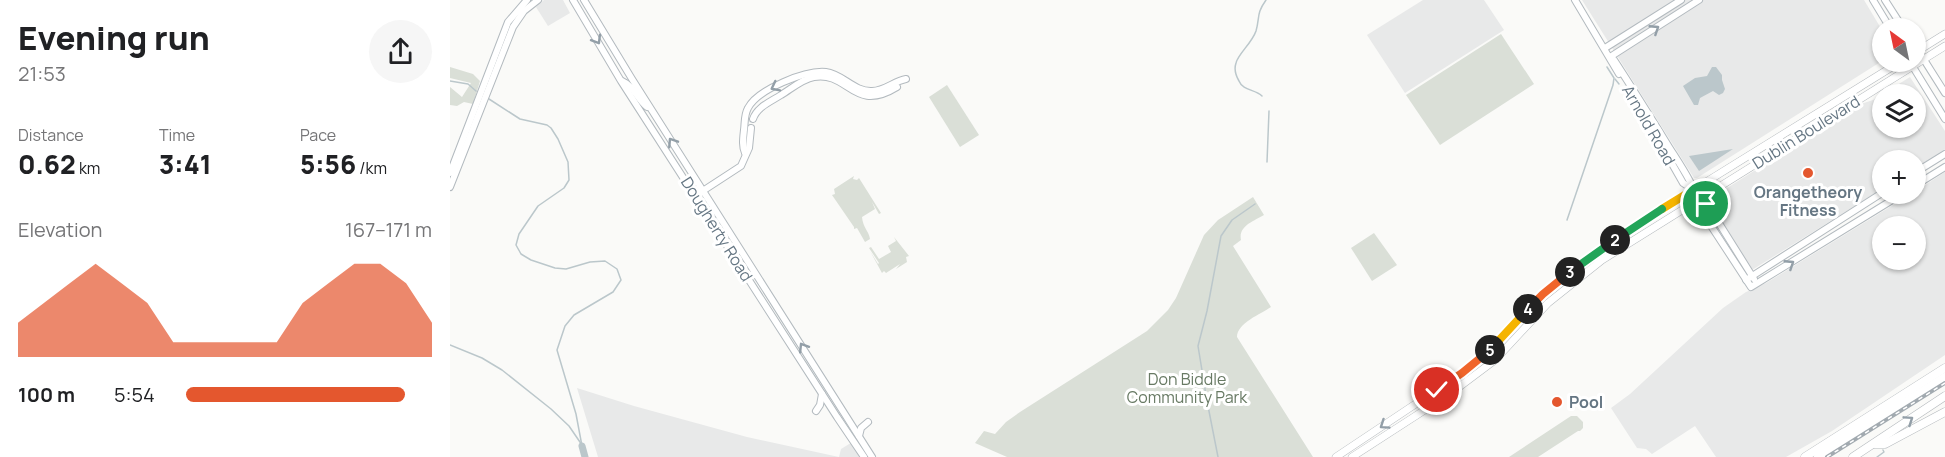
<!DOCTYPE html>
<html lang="en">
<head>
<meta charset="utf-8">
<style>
  body { margin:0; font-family:Manrope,sans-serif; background:#f6f6f6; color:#202124; height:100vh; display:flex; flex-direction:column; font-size:22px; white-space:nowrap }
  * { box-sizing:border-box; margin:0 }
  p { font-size:20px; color:#757577 }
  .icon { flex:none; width:33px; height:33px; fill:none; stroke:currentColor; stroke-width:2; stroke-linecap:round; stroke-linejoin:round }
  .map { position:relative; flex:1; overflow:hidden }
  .side { display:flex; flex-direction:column; background:#fff; width:450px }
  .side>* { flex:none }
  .needle { width:39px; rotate:327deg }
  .tools { position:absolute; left:1422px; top:18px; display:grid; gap:12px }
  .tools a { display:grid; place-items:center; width:54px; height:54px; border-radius:50%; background:#fff; box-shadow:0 2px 4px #0004; font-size:30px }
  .pin { position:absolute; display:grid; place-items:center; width:51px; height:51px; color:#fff; margin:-26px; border:3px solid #fff; border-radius:50%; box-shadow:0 2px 6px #0007 }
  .km { position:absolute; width:30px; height:30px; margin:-15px; border-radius:50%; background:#222; color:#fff; font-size:16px; line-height:30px; text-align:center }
  .round { display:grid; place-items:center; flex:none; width:63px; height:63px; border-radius:32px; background:#f6f6f6 }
  .head { display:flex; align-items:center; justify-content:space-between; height:102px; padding:0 18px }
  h1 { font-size:33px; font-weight:800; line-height:45px }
  .figures { display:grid; grid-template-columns:repeat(3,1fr); gap:9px; height:102px; padding:6px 18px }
  .figures div { display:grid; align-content:center }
  .figures b { font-size:26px; font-weight:800 }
  .figures small { font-size:16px; font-weight:400 }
  .figures p { font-size:16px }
  .chart { height:168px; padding:12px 18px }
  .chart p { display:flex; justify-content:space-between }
  .chart svg { width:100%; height:108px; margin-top:6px; fill:#e4572e; opacity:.7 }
  ul { padding:0 18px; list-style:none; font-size:20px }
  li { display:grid; grid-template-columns:96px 72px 1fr; align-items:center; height:45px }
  li i { height:15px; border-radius:8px; background:#e4572e }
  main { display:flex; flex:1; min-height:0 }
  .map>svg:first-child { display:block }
  .built { fill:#e8e9e9; fill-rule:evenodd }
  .green { fill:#dadfd7 }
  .water { fill:#bbc7cb }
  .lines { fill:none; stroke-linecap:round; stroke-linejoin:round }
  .stream { stroke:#bbc7cb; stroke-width:1.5 }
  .river { stroke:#bbc7cb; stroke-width:7 }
  .secondary-casing { stroke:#b3babf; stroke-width:8 }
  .primary-casing { stroke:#b5babe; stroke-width:8 }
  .highway-casing { stroke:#b4b9bd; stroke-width:9 }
  .secondary { stroke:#fff; stroke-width:6 }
  .primary { stroke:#fff; stroke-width:7 }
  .highway { stroke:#fff; stroke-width:8 }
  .rail-casing { stroke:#a2aab0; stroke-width:4 }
  .rail { stroke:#fff; stroke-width:1.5; stroke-dasharray:4.5; stroke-linecap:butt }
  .oneway { stroke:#939fa8 }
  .split-1-casing { stroke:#fff; stroke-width:12 }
  .split-2-casing { stroke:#fff; stroke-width:12 }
  .split-3-casing { stroke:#fff; stroke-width:12 }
  .split-4-casing { stroke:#fff; stroke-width:12 }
  .split-5-casing { stroke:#fff; stroke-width:12 }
  .split-6-casing { stroke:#fff; stroke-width:12 }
  .split-1 { stroke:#f5b400; stroke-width:8 }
  .split-2 { stroke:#22a559; stroke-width:8 }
  .split-3 { stroke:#22a559; stroke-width:8 }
  .split-4 { stroke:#f0652b; stroke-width:8 }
  .split-5 { stroke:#f5b400; stroke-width:8 }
  .split-6 { stroke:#f0652b; stroke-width:8 }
  .poi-dot { fill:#e4572e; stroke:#fff; stroke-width:2 }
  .labels { text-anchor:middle; stroke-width:6; stroke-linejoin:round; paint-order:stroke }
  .street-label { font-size:16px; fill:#657683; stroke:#fff }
  .poi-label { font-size:16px; font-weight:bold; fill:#657683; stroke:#fff }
  .park-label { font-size:16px; fill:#687a64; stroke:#fff }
</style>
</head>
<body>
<main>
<section class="side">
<div class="head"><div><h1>Evening run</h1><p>21:53</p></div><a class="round"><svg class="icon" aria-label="share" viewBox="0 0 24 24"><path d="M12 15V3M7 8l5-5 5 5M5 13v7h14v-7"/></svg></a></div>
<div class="figures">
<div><p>Distance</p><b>0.62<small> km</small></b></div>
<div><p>Time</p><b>3:41</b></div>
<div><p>Pace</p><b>5:56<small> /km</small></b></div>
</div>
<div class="chart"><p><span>Elevation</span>167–171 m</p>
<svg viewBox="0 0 160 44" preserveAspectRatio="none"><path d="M0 44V30L10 22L20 14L30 6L40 14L50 22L60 38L70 38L80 38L90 38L100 38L110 22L120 14L130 6L140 6L150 14L160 30V44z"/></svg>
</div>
<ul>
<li><b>100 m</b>5:54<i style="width:89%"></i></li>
</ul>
</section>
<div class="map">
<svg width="1495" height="457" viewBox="0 0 1495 457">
  <rect width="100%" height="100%" fill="#fafaf8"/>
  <g class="built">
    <polygon points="94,0 113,0 120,13 98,26 86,7"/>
    <polygon points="973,0 1034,0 1054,30 955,93 917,35"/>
    <polygon points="1132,0 1414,0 1432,30 1432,61 1247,178 1244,178"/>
    <path d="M1460 77 1495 131V149L1466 168V160H1432V189L1302 270 1258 200 1408 105 1423 100ZM1432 94H1466V128H1432Z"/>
    <path d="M1495 172V355L1382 431 1336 457H1266L1245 426 1202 454 1196 449 1187 448 1161 408 1180 394 1273 308 1296 292 1316 283 1461 194H1466V191ZM1466 226V260H1432V226Z"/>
    <polygon points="127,388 184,406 297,437 389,457 391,449 404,441 414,457 148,457"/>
  </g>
  <g class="green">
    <polygon points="1051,34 1084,84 990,145 956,95"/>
    <polygon points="0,67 23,74 30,81 23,104 14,102 7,106 0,105 0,87 12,97 21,83 0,78"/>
    <polygon points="497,85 529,135 510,147 479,97"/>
    <path d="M404 176 403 179 407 180 409 178 431 213 429 214 422 202 425 209 412 217C413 228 419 231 420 239L415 242 407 228 404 229V227L382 195 385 194 384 189Z"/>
    <path d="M803 197 814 215C804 221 788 226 791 240L783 246 821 307C811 314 787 323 787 337L863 457H557L525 443 534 431 545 434 556 422 570 412 697 331 718 310 726 298 754 235 768 220Z"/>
    <polygon points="924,233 947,265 922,281 901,248"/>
    <polygon points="444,237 459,256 456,257 457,262 446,269 450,264 436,273 434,271 432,273 420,251 428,264 429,263 419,248 421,247 429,259 441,252 438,246 446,241"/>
    <polygon points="1121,416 1127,416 1133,422 1133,428 1130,431 1128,431 1088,457 1059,457"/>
  </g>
  <g class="water">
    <polygon points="1262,67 1266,67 1272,75 1272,80 1275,89 1273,93 1269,95 1263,91 1250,98 1248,105 1244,105 1233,86 1245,78 1257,76"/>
    <polygon points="1283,149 1249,171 1239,156"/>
  </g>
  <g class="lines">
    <g class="stream">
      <polyline points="1165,79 1169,84"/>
      <polyline points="0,81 18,84 26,91"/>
      <path d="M812 96C805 89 793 91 789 81 786 76 784 69 786 63 788 54 802 43 806 31 810 17 806 14 816 0"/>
      <polyline points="39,99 70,119 97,125 101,128 108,139 118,162 119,180 114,188 88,206 69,234 66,245 71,254 81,260 105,268 116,269 140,262 155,261 167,269 171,280 163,292 124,315 115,326 107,350 126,414 132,446"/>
      <polyline points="817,162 819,111"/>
      <polyline points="1117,220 1163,85 1164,78 1157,67"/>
      <polyline points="0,345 32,358 52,370 101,409 119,426 132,445"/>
      <polyline points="768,457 757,401 748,346 757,311 771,236 782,220 805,204"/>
      <polyline points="1427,457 1434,452 1433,450"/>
    </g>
    <polyline class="river" points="132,446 135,457"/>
    <g class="secondary-casing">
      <g id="secondary">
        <polyline points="123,0 171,81 387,417 414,457"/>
        <polyline points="134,0 182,79 422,457"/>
        <polyline points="1125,0 1169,74"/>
        <polyline points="1423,0 1440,28"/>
        <polyline points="1435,0 1453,28"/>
        <polyline points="1466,47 1495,93"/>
        <polyline points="1155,48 1231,0"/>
        <path d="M1160 57 1164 60C1183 89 1201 118 1219 147 1231 166 1246 187 1250 209L1301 287 1452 194"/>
        <polyline points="1160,57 1249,0"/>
        <polyline points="1460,62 1495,119"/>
        <path d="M172 81C184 86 187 99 197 107"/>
        <polyline points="1180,90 1233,183 1242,189"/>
        <path d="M303 119C307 107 320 102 331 95 341 89 352 79 364 77 399 71 403 114 447 87"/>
        <path d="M295 153C292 146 293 139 294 130 295 123 294 115 298 108 308 89 356 70 376 72 393 74 404 92 422 91 435 91 444 81 456 79"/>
        <polyline points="1466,172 1495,154"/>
        <polyline points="0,173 58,22 77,0"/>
        <polyline points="1466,185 1495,167"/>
        <polyline points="0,187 63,27 74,11 88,0"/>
        <polyline points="245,196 291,166 299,148 301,128"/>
        <polyline points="1249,199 1257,204 1304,279"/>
        <polyline points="1296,280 1432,193"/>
        <polyline points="366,411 370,405 372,394"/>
        <polyline points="409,436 411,428 418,422"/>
      </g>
    </g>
    <g class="primary-casing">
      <g id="primary">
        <polyline points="1466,52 1495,34"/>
        <polyline points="886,457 1012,373 1035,354 1091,296 1147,252 1235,195 1450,62"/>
        <polyline points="902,457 1001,393 1045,360 1098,303 1152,260 1495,46"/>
      </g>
    </g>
    <g class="highway-casing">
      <g id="highway">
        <polyline points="1425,444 1435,444 1495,412"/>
        <polyline points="1355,457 1495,368"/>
        <polyline points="1368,457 1495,377"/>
        <polyline points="1403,457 1495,396"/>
      </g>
    </g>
    <use href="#secondary" class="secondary"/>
    <use href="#primary" class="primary"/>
    <use href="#highway" class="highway"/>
    <g class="rail-casing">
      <polyline id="rail" points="1377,457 1495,383"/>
    </g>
    <use href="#rail" class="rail"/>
  </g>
  <defs><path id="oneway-chevron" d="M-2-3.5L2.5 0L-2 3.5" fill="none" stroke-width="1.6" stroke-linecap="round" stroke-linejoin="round" transform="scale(1.5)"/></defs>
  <g class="oneway">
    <use href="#oneway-chevron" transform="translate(1205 29) rotate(-33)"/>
    <use href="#oneway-chevron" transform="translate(147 40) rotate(59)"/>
    <use href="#oneway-chevron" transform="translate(325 87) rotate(153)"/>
    <use href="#oneway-chevron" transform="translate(222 142) rotate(-123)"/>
    <use href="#oneway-chevron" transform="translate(1340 264) rotate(-33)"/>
    <use href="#oneway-chevron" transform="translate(353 347) rotate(-122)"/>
    <use href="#oneway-chevron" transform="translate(1459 420) rotate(-34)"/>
    <use href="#oneway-chevron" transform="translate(934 425) rotate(146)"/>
  </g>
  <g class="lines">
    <g class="split-1-casing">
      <polyline id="split-1" points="1212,209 1243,190 1249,199 1256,204"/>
    </g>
    <g class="split-2-casing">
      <polyline id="split-2" points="1165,240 1212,209"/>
    </g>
    <g class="split-3-casing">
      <polyline id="split-3" points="1120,272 1165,240"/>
    </g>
    <g class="split-4-casing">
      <polyline id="split-4" points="1078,309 1093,294 1120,272"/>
    </g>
    <g class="split-5-casing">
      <polyline id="split-5" points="1040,350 1078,309"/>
    </g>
    <g class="split-6-casing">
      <polyline id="split-6" points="987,390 1012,373 1040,350"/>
    </g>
    <use href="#split-1" class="split-1"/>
    <use href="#split-2" class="split-2"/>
    <use href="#split-3" class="split-3"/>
    <use href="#split-4" class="split-4"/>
    <use href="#split-5" class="split-5"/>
    <use href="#split-6" class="split-6"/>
  </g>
  <g class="poi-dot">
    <circle cx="1358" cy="173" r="6"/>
    <circle cx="1107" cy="402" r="6"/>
  </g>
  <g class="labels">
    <g class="street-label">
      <text transform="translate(1199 125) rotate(60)" y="6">Arnold Road</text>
      <text transform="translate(1356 132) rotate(-32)" y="6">Dublin Boulevard</text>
      <text transform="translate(267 229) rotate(58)" y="6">Dougherty Road</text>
    </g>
    <g class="poi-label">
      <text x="1358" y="198">Orangetheory<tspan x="1358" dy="18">Fitness</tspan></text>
      <text x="1119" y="408" text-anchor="start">Pool</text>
    </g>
    <g class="park-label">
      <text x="737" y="385">Don Biddle<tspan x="737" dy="18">Community Park</tspan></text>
    </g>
  </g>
</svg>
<div class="tools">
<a><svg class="needle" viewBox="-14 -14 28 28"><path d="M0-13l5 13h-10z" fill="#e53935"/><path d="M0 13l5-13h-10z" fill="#757577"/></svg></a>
<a><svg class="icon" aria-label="layers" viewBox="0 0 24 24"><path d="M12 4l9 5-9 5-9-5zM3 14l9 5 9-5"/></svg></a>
<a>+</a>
<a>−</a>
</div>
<div class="pin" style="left:1256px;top:204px;background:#1e9e55"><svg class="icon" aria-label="arrive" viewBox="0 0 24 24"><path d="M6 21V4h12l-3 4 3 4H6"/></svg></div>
<div class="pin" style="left:987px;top:390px;background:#d93025"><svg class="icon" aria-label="check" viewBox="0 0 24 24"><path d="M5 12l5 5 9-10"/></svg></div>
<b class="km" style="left:1165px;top:240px">2</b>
<b class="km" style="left:1120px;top:272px">3</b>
<b class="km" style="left:1078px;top:309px">4</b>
<b class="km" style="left:1040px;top:350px">5</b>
</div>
</main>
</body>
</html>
